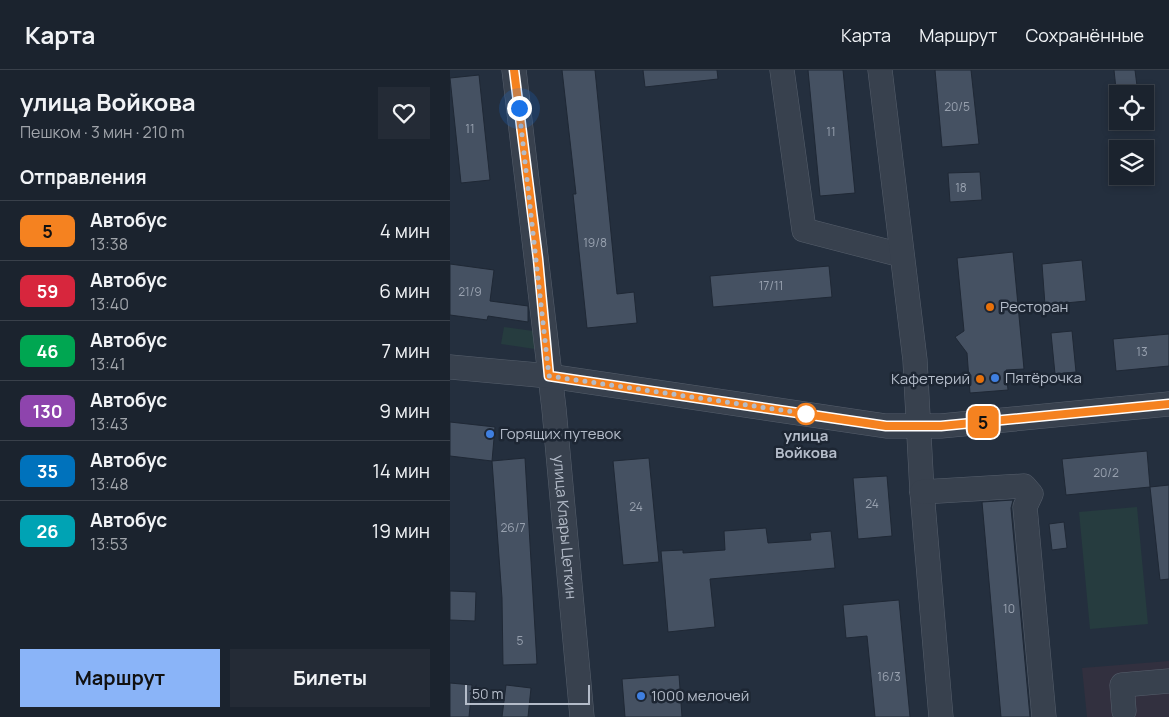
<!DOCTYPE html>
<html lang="ru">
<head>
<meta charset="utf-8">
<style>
	:root { --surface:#1b232e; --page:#242b36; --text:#f1f3f6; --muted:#a0a4aa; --line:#39404a; --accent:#8ab4f8 }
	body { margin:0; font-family:Manrope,sans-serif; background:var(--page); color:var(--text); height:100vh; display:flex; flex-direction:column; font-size:19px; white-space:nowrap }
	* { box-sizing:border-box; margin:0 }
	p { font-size:16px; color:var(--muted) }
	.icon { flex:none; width:28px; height:28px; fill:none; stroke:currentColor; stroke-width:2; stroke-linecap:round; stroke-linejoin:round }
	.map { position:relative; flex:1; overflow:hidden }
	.panel { display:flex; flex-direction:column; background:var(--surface); width:450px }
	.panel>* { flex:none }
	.badge { padding:0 10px; border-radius:8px; font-size:18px; line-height:32px }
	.controls { position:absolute; left:659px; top:15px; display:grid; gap:10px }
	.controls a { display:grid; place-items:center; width:45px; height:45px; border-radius:0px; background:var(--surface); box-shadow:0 2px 8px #0003,0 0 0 1px var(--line); font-size:25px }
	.scale { position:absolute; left:15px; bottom:12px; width:125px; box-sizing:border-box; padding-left:5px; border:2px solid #b4bcc9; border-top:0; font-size:14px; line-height:18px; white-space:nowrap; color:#b4bcc9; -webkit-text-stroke:4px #1d2633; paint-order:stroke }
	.you { position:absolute; width:25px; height:25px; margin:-12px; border:4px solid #fff; border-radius:50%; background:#1a73e8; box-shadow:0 0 0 8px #1a73e833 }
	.map>.badge { position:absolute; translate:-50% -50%; box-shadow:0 0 0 2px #fff }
	h2 { padding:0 20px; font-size:19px; line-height:45px }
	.round { display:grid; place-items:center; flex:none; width:52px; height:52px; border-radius:0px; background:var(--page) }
	.summary { display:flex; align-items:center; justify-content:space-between; height:85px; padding:0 20px }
	h1 { font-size:24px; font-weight:700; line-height:38px }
	.action { display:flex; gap:10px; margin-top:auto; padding:10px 20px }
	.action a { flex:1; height:58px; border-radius:0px; background:var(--accent); color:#111; font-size:20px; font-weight:700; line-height:58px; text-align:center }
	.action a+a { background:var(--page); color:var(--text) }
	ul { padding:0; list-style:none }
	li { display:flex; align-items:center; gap:15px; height:60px; padding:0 20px; border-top:1px solid var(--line) }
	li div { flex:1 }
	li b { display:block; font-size:19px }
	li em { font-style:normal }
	li .badge { min-width:55px; font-weight:700; text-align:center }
	header { display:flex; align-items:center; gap:30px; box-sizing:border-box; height:70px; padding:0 25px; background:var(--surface); border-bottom:1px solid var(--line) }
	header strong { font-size:24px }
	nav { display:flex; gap:28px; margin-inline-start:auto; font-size:18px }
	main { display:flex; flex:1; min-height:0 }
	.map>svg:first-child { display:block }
</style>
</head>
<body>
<header>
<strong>Карта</strong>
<nav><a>Карта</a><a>Маршрут</a><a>Сохранённые</a></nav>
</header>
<main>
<section class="panel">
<div class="summary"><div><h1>улица Войкова</h1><p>Пешком · 3 мин · 210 m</p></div><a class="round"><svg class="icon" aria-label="heart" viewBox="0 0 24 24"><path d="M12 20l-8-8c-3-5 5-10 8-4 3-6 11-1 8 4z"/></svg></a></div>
<h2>Отправления</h2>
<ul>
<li><span class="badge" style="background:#f58220;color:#111">5</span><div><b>Автобус</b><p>13:38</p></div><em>4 мин</em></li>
<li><span class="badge" style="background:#d7263d;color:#fff">59</span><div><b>Автобус</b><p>13:40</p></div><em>6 мин</em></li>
<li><span class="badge" style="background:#00a651;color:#fff">46</span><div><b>Автобус</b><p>13:41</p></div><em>7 мин</em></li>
<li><span class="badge" style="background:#8e44ad;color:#fff">130</span><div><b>Автобус</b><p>13:43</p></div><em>9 мин</em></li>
<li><span class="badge" style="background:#0072bc;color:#fff">35</span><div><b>Автобус</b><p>13:48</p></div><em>14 мин</em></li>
<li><span class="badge" style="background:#00a3b4;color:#fff">26</span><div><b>Автобус</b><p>13:53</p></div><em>19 мин</em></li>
</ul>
<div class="action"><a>Маршрут</a><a>Билеты</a></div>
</section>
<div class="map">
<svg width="719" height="647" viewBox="0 0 719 647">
	<rect width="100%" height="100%" fill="#242f3e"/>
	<polygon fill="#32303f" points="719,591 719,647 637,647 632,598"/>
	<g fill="#263c3f">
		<polygon points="54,257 83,261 85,279 51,274"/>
		<polygon points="687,437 698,554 640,559 629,442"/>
	</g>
	<g fill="#455162" stroke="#1f2835">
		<polygon points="112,0 145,0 167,224 184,222 187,253 137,258 123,124 126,124"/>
		<polygon points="193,0 267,0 268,9 195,17"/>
		<polygon points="358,0 393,0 405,123 370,126"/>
		<polygon points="485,0 521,0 529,74 492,77"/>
		<polygon points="664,0 685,0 687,16 666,19"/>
		<polygon points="29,5 40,110 11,113 0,8"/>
		<polygon points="530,102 532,130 500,132 498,103"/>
		<polygon points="563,182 574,299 556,300 558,320 520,323 517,283 505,267 514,261 507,188"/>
		<polygon points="632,190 636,231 595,235 592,194"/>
		<polygon points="0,194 44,200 40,231 78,236 78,252 38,246 37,250 0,245"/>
		<polygon points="379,196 382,227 263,237 260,206"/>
		<polygon points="622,261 626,302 605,304 601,263"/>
		<polygon points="719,264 719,296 666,301 663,269"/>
		<polygon points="0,352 45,357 42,391 0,386"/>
		<polygon points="697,381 700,417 616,425 612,389"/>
		<polygon points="75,388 87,594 53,595 52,528 42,391"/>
		<polygon points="199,388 209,492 173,495 163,391"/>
		<polygon points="437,406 442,466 408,469 403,408"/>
		<polygon points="719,415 719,509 710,510 700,417"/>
		<polygon points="563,430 561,438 580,647 551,647 532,432"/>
		<polygon points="614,452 617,478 602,480 599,454"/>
		<polygon points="316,458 318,473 361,470 360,463 381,461 385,498 260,509 265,557 218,562 211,481 233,480 233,483 275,480 274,461"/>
		<polygon points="0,521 26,522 25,551 0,550"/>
		<polygon points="449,530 460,647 425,647 417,566 396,568 393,535"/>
		<polygon points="229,605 232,647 175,647 172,609"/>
		<polygon points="0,613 22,615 19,647 0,647"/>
		<polygon points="56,615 81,618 78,647 52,647"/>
	</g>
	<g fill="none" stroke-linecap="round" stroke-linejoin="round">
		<defs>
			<g id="minor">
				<path id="s1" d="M64,0l40,339 28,308"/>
				<polyline points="332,0 354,160 451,185"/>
				<polyline points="430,0 465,290 472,422 491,647"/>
				<polyline points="0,297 99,306 436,356 491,356 719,334"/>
				<polyline points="472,422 574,416 581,424 575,437 594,647"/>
				<polyline points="674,641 672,615 719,611"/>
			</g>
		</defs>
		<use href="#minor" stroke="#565f6c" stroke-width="25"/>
		<use href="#minor" stroke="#38414e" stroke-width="24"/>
	</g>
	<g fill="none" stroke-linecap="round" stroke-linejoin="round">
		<defs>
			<polyline id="line" points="64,0 88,189 99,306 436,356 491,356 719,334"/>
		</defs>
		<use href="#line" stroke="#fff" stroke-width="11"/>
		<use href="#line" stroke="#f58220" stroke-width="8"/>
		<polyline stroke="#b4bcc9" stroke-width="5" stroke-dasharray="0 9" points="69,38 99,306 358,344 356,344"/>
	</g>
	<g fill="#e8710a" stroke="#1d2633" stroke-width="2">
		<circle cx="540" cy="237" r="5"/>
		<circle cx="530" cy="309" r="5"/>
	</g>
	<g fill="#3f7fe0" stroke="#1d2633" stroke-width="2">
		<circle cx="545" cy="308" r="5"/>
		<circle cx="40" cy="364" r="5"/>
		<circle cx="191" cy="626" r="5"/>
	</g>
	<circle fill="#fff" stroke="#f58220" stroke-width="2.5" cx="356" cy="344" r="10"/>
	<g text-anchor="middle" stroke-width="5" stroke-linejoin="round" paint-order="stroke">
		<g font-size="12" fill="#98a1af">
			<text x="507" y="41">20/5</text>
			<text x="20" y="63">11</text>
			<text x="381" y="66">11</text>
			<text x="511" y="122">18</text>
			<text x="145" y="177">19/8</text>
			<text x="321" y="220">17/11</text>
			<text x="20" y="226">21/9</text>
			<text x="692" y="286">13</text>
			<text x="656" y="407">20/2</text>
			<text x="422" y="438">24</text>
			<text x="186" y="441">24</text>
			<text x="63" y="462">26/7</text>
			<text x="559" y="543">10</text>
			<text x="70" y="575">5</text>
			<text x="439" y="611">16/3</text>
		</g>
		<g font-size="15" fill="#b4bcc9" stroke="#1d2633" text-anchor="start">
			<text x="550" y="242">Ресторан</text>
			<text x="555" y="313">Пятёрочка</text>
			<text x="520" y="314" text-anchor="end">Кафетерий</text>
			<text x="50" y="369">Горящих путевок</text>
			<text x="201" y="631">1000 мелочей</text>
		</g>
		<g font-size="15" font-weight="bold" fill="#b4bcc9" stroke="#1d2633">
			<text x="356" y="371">улица<tspan x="356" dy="17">Войкова</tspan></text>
		</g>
		<g font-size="15" fill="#b4bcc9" stroke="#1d2633">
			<text dy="5" stroke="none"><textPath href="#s1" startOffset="460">улица Клары Цеткин</textPath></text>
		</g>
	</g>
</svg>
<div class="controls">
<a><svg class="icon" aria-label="locate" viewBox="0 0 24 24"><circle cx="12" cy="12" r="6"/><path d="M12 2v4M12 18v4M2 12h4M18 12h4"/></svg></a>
<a><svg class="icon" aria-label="layers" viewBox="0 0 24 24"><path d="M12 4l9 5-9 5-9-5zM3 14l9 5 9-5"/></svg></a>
</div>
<div class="scale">50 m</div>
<div class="you" style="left:69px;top:38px"></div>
<b class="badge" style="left:533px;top:352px;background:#f58220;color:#111">5</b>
</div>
</main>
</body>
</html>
